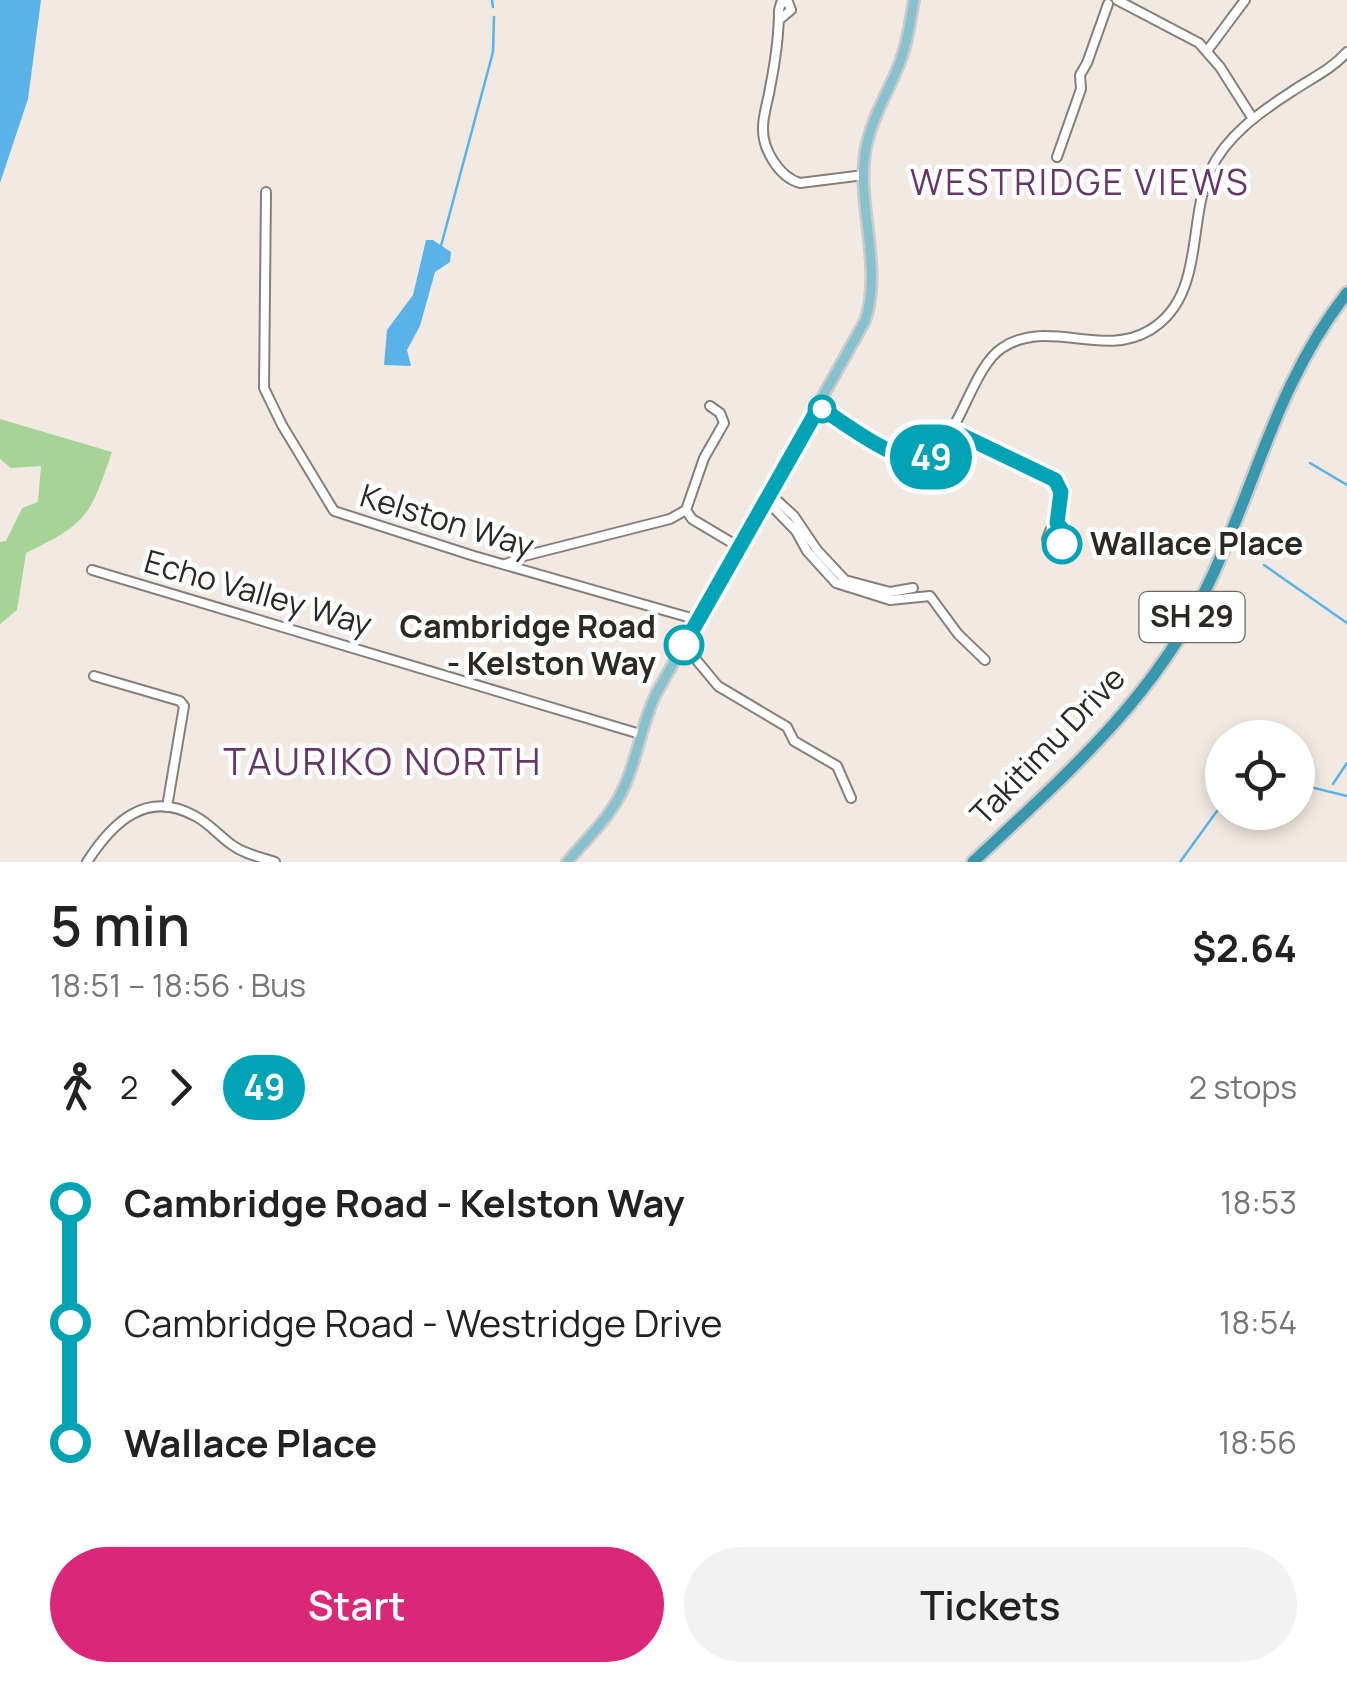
<!DOCTYPE html>
<html lang="en">
<head>
<meta charset="utf-8">
<style>
	:root { --surface:#fff; --page:#f2f2f2; --text:#222; --muted:#767676; --accent:#db2777 }
	body { margin:0; font-family:Manrope,sans-serif; background:var(--page); color:var(--text); height:100vh; display:flex; flex-direction:column; font-size:38px; white-space:nowrap }
	* { box-sizing:border-box; margin:0 }
	p { font-size:32px; color:var(--muted) }
	.icon { flex:none; width:55px; height:55px; fill:none; stroke:currentColor; stroke-width:2; stroke-linecap:round; stroke-linejoin:round }
	.map { position:relative; height:862px; overflow:hidden }
	.panel { display:flex; flex-direction:column; background:var(--surface); flex:1 }
	.panel>* { flex:none }
	.badge { padding:0 20px; border-radius:32px; font-size:35px; line-height:65px }
	.buttons { position:absolute; left:1205px; top:720px; display:grid; gap:20px }
	.buttons a { display:grid; place-items:center; width:110px; height:110px; border-radius:50%; background:var(--surface); box-shadow:0 5px 15px #0003; font-size:50px }
	.map>.badge { position:absolute; translate:-50% -50%; box-shadow:0 0 0 5px #fff }
	.legs { display:flex; align-items:center; gap:15px; height:110px; padding:0 50px; font-size:32px }
	.legs p { margin-inline-start:auto }
	.headline { display:flex; align-items:center; justify-content:space-between; height:170px; padding:0 50px }
	h1 { font-size:55px; font-weight:600; line-height:75px }
	.action { display:flex; gap:20px; margin-top:auto; padding:20px 50px }
	.action a { flex:1; height:115px; border-radius:60px; background:var(--accent); color:#fff; font-size:40px; font-weight:600; line-height:115px; text-align:center }
	.action a+a { background:var(--page); color:var(--text) }
	ul { padding:0 50px; list-style:none }
	li { display:flex; align-items:center; gap:35px; height:120px; font-size:38px }
	li i { display:grid; place-items:center; width:15px; height:100%; margin:0 12px; background:currentColor }
	li i::after { content:''; width:25px; height:25px; margin:-12px; border:8px solid; border-radius:50%; background:var(--surface) }
	li p { margin-inline-start:auto }
	li:first-child i { background:linear-gradient(#0000 50%,currentColor 0) }
	li:last-child i { background:linear-gradient(currentColor 50%,#0000 0) }
	.map>svg:first-child { display:block }
</style>
</head>
<body>
<div class="map">
<svg width="1347" height="862" viewBox="0 0 1347 862">
	<rect width="100%" height="100%" fill="#f2eae2"/>
	<path fill="#a6d496" d="M0,419l112,33c-22,64 -24,71 -86,101l-9,57 -17,14v-82l6,-1 16,-33 16,-6 3,-36 -30,2 -11,-9z"/>
	<g fill="#5ab3e8">
		<polygon points="0,0 41,0 28,99 0,183"/>
		<polygon points="426,240 433,240 451,252 450,262 435,272 420,326 407,350 411,366 384,365 387,330 413,295"/>
	</g>
	<g fill="none" stroke-linecap="round" stroke-linejoin="round">
		<g stroke="#5ab3e8" stroke-width="2.5">
			<polyline points="492,0 493,7"/>
			<polyline points="441,246 493,52 494,17"/>
			<polyline points="1310,463 1347,485"/>
			<polyline points="1264,565 1347,623"/>
			<polyline points="1298,784 1347,796"/>
			<polyline points="1333,784 1347,763"/>
			<polyline points="1180,862 1217,811 1222,808"/>
		</g>
		<defs>
			<g id="minor">
				<polyline points="1117,0 1199,43 1220,67 1253,119"/>
				<path d="M779,20l12,-10 -3,-8 -7,1 -2,7c0,26 -4,53 -9,78 -2,13 -7,27 -7,39 -1,22 16,50 37,56l64,-8"/>
				<polyline points="1207,51 1245,0"/>
				<polyline points="1057,157 1081,89 1080,75 1087,63 1108,4"/>
				<polyline points="266,192 264,388 282,425 334,511 474,556 698,620"/>
				<polyline points="710,406 720,413 724,423 704,458 686,510 692,519 739,547"/>
				<path d="M819,407c28,17 54,40 85,51 50,18 61,-86 98,-110 46,-31 100,11 148,-18 55,-33 37,-107 60,-159 16,-35 50,-59 81,-79 19,-13 40,-22 56,-40"/>
				<polyline points="816,413 852,431"/>
				<path d="M951,430l104,50c14,24 -1,38 -8,59l5,10 10,-5 -1,-15 -4,-6"/>
				<polyline points="769,493 794,516 817,550 845,580 890,592 913,588"/>
				<polyline points="766,500 796,531 807,551 836,583 890,600 930,596 958,634 985,660"/>
				<polyline points="506,564 524,556 670,519 686,510"/>
				<polyline points="92,570 640,734"/>
				<polyline points="684,645 718,686 787,727 794,741 837,766 851,798"/>
				<polyline points="94,676 180,701 184,706 167,807"/>
				<path d="M87,862c25,-39 59,-73 108,-46 14,7 24,20 37,29 12,9 28,12 43,17"/>
			</g>
			<path id="major" d="M567,862c21,-25 45,-46 58,-77 13,-30 17,-62 31,-91l209,-373c18,-54 -8,-113 0,-168 5,-32 21,-56 33,-86 9,-21 12,-44 16,-67"/>
			<path id="highway" d="M973,862c87,-82 178,-160 231,-269 52,-104 69,-205 143,-300"/>
		</defs>
		<use href="#minor" stroke="#878078" stroke-width="12"/>
		<use href="#major" stroke="#cccbcb" stroke-width="14"/>
		<use href="#highway" stroke="#cccbcb" stroke-width="16"/>
		<use href="#minor" stroke="#fff" stroke-width="8"/>
		<use href="#major" stroke="#88c1ce" stroke-width="9"/>
		<use href="#highway" stroke="#3997ad" stroke-width="11"/>
	</g>
	<g fill="none" stroke-linecap="round" stroke-linejoin="round">
		<defs>
			<path id="line-1" d="M684,645l135,-238c25,15 85,65 114,49 9,-5 13,-16 18,-26l104,50 6,12 -4,31 5,6v15"/>
		</defs>
		<use href="#line-1" stroke="#fff" stroke-width="22"/>
		<use href="#line-1" stroke="#00a3b4" stroke-width="15"/>
	</g>
	<g fill="#fff" stroke="#00a3b4" stroke-width="5">
		<circle cx="822" cy="409" r="12"/>
		<circle cx="1062" cy="544" r="18"/>
		<circle cx="684" cy="645" r="18"/>
	</g>
	<g text-anchor="middle" stroke-width="9" stroke-linejoin="round" paint-order="stroke">
		<rect fill="#fff" stroke="#6b6866" stroke-width="2.5" x="1139.5" y="592" width="105" height="50" rx="8"/>
		<g font-size="30" font-weight="bold" fill="#2b2825">
			<text x="1192" y="627">SH 29</text>
		</g>
		<g font-size="32" fill="#2b2825" stroke="#fff">
			<text transform="translate(447 521) rotate(17)" y="11">Kelston Way</text>
			<text transform="translate(258 593) rotate(16)" y="11">Echo Valley Way</text>
			<text transform="translate(1048 746) rotate(-46)" y="11">Takitimu Drive</text>
		</g>
		<g font-size="32" font-weight="bold" fill="#2b2825" stroke="#fff" text-anchor="start">
			<text x="1090" y="555">Wallace Place</text>
			<text x="656" y="638" text-anchor="end">Cambridge Road<tspan x="656" dy="37">- Kelston Way</tspan></text>
		</g>
		<g font-size="35" letter-spacing="2.5" fill="#673668" stroke="#fff">
			<text x="1080" y="195">WESTRIDGE VIEWS</text>
		</g>
		<g font-size="38" letter-spacing="2.5" fill="#673668" stroke="#fff">
			<text x="383" y="775">TAURIKO NORTH</text>
		</g>
	</g>
</svg>
<div class="buttons">
<a><svg class="icon" aria-label="locate" viewBox="0 0 24 24"><circle cx="12" cy="12" r="6"/><path d="M12 2v4M12 18v4M2 12h4M18 12h4"/></svg></a>
</div>
<b class="badge" style="left:931px;top:457px;background:#00a3b4;color:#fff">49</b>
</div>
<section class="panel">
<div class="headline"><div><h1>5 min</h1><p>18:51 – 18:56 · Bus</p></div><b>$2.64</b></div>
<div class="legs"><svg class="icon" aria-label="walk" viewBox="0 0 24 24"><circle cx="13" cy="4" r="2"/><path d="M13 8l-2 6 4 7M11 14l-3 7M7 12l3-4h3l4 4"/></svg>2<svg class="icon" aria-label="forward" viewBox="0 0 24 24"><path d="M9 5l7 7-7 7"/></svg><b class="badge" style="background:#00a3b4;color:#fff">49</b><p>2 stops</p></div>
<ul>
<li><i style="color:#00a3b4"></i><b>Cambridge Road - Kelston Way</b><p>18:53</p></li>
<li><i style="color:#00a3b4"></i><span>Cambridge Road - Westridge Drive</span><p>18:54</p></li>
<li><i style="color:#00a3b4"></i><b>Wallace Place</b><p>18:56</p></li>
</ul>
<div class="action"><a>Start</a><a>Tickets</a></div>
</section>
</body>
</html>
